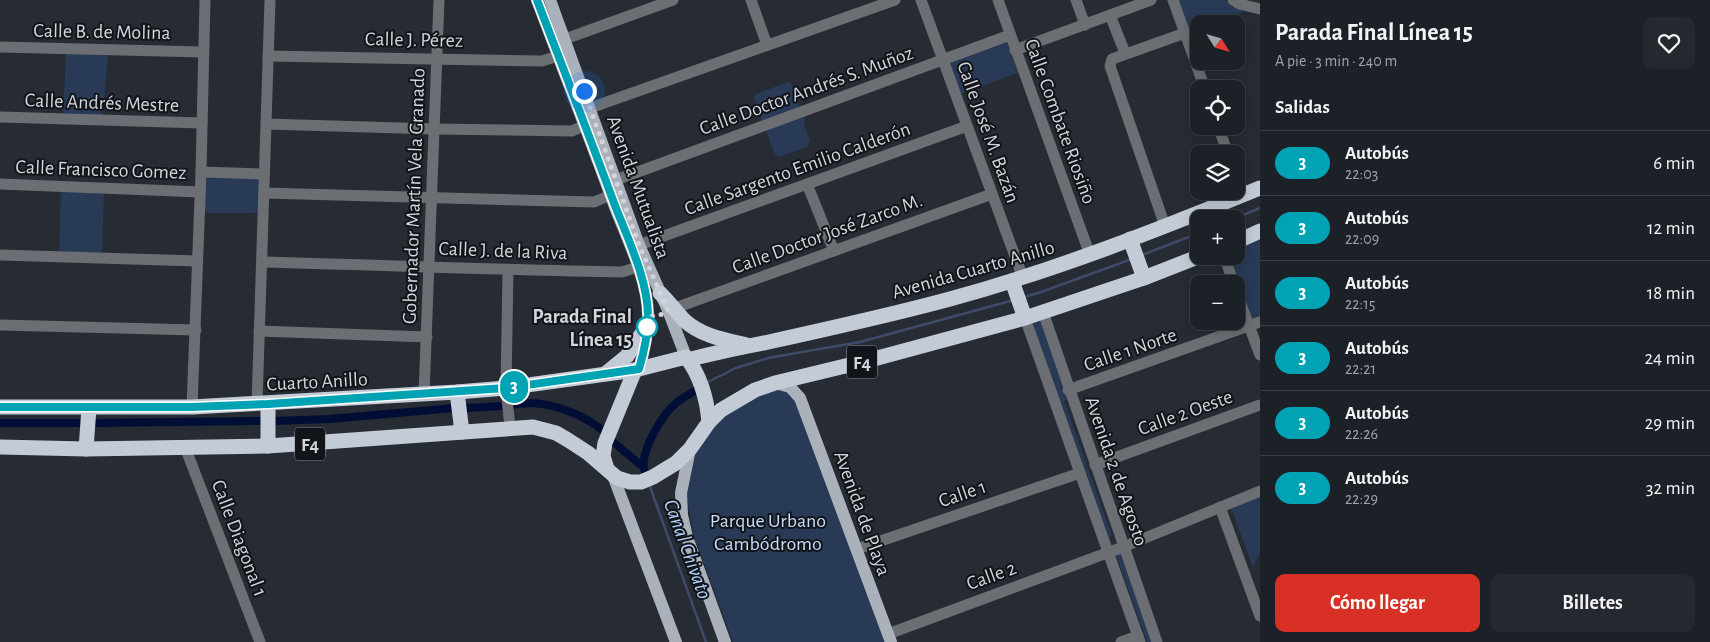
<!DOCTYPE html>
<html lang="es">
<head>
<meta charset="utf-8">
<style>
	:root { --surface:#1c2027; --page:#25282f; --text:#f1f3f6; --muted:#a0a3a7; --line:#3a3e44; --accent:#d93025 }
	body { margin:0; font-family:"Alegreya Sans",sans-serif; background:var(--page); color:var(--text); height:100vh; display:flex; flex-direction:column; font-size:19px; white-space:nowrap }
	* { box-sizing:border-box; margin:0 }
	p { font-size:16px; color:var(--muted) }
	.icon { flex:none; width:28px; height:28px; fill:none; stroke:currentColor; stroke-width:2; stroke-linecap:round; stroke-linejoin:round }
	.map { position:relative; flex:1; overflow:hidden }
	.details { display:flex; flex-direction:column; background:var(--surface); width:450px }
	.details>* { flex:none }
	.badge { padding:0 10px; border-radius:16px; font-size:18px; line-height:32px }
	.needle { width:32px; rotate:127deg }
	.controls { position:absolute; left:1190px; top:15px; display:grid; gap:10px }
	.controls a { display:grid; place-items:center; width:55px; height:55px; border-radius:10px; background:var(--surface); box-shadow:0 2px 12px #0003,0 0 0 1px var(--line); font-size:25px }
	.you { position:absolute; width:25px; height:25px; margin:-12px; border:4px solid #fff; border-radius:50%; background:#1a73e8; box-shadow:0 0 0 8px #1a73e833 }
	.map>.badge { position:absolute; translate:-50% -50%; box-shadow:0 0 0 2px #fff }
	h2 { padding:0 15px; font-size:19px; line-height:45px }
	.round { display:grid; place-items:center; flex:none; width:52px; height:52px; border-radius:10px; background:var(--page) }
	.head { display:flex; align-items:center; justify-content:space-between; height:85px; padding:0 15px }
	h1 { font-size:24px; font-weight:700; line-height:38px }
	.action { display:flex; gap:10px; margin-top:auto; padding:10px 15px }
	.action a { flex:1; height:58px; border-radius:10px; background:var(--accent); color:#fff; font-size:20px; font-weight:700; line-height:58px; text-align:center }
	.action a+a { background:var(--page); color:var(--text) }
	ul { padding:0; list-style:none }
	li { display:flex; align-items:center; gap:15px; height:65px; padding:0 15px; border-top:1px solid var(--line) }
	li div { flex:1 }
	li b { display:block; font-size:19px }
	li em { font-style:normal }
	li .badge { min-width:55px; font-weight:700; text-align:center }
	main { display:flex; flex:1; min-height:0 }
	.map>svg:first-child { display:block }
</style>
</head>
<body>
<main>
<div class="map">
<svg width="1260" height="642" viewBox="0 0 1260 642">
	<rect width="100%" height="100%" fill="#262b34"/>
	<g fill="#283a56">
		<polygon points="1174,0 1225,0 1234,8 1245,11 1215,24 1199,24 1199,31 1187,35"/>
		<polygon points="1006,39 1018,73 959,94 947,60"/>
		<polygon points="66,53 108,55 103,116 63,115"/>
		<polygon points="790,81 800,108 762,122 754,97 756,94"/>
		<polygon points="806,112 804,124 810,141 807,147 779,157 775,155 765,128"/>
		<polygon points="207,178 259,179 260,210 255,213 208,213 205,210 205,182"/>
		<polygon points="61,191 104,193 102,255 59,253"/>
		<polygon points="1260,236 1260,318 1251,322 1226,256 1236,256 1236,246"/>
		<polygon points="1040,319 1064,387 1060,389 1064,389 1068,399 1064,401 1112,536 1109,537 1061,402 1059,403 1055,393 1057,390 1054,391 1029,322"/>
		<polygon points="772,388 790,393 795,400 885,642 733,642 694,536 686,493 690,472 697,450 712,429 725,414"/>
		<polygon points="1260,495 1260,552 1253,568 1232,510 1234,506"/>
		<polygon points="1120,553 1152,642 1147,642 1116,555"/>
	</g>
	<g fill="none" stroke-linecap="round" stroke-linejoin="round">
		<g stroke="#3f4a68" stroke-width="2.5">
			<polyline points="1234,219 1260,208"/>
			<polyline points="1142,255 1199,233"/>
			<polyline points="1024,297 1041,292 1132,259"/>
			<polyline points="708,382 736,368 768,358 860,342 1014,300"/>
			<polyline points="642,466 645,474"/>
			<polyline points="649,484 706,642"/>
		</g>
		<g stroke="#000e36" stroke-width="8">
			<path d="M511,405c7,-1 14,-2 20,-2 24,1 53,12 71,27"/>
			<polyline points="466,408 502,406"/>
			<polyline points="273,421 330,419 454,408"/>
			<polyline points="0,423 81,423"/>
			<polyline points="94,423 262,421"/>
			<polyline points="612,441 642,466"/>
			<path d="M645,472c-7,-18 17,-57 31,-69 6,-5 14,-9 20,-13"/>
		</g>
		<g stroke="#6b6e72" stroke-width="11">
			<polyline points="751,0 767,45"/>
			<polyline points="921,0 1023,278"/>
			<polyline points="998,0 1090,255"/>
			<polyline points="1076,0 1085,25"/>
			<polyline points="1173,0 1205,89"/>
			<polyline points="1233,0 1239,4 1260,9"/>
			<polyline points="1110,15 1125,53"/>
			<polyline points="565,39 673,0"/>
			<polyline points="0,47 203,52"/>
			<polyline points="1015,50 1151,0"/>
			<polyline points="268,56 542,61 558,56"/>
			<polyline points="590,108 895,0"/>
			<polyline points="0,117 202,123"/>
			<polyline points="266,124 434,129 572,131 585,125"/>
			<polyline points="1218,126 1228,154"/>
			<polyline points="201,172 264,174"/>
			<polyline points="1236,176 1243,195"/>
			<polyline points="616,180 1010,35"/>
			<polyline points="0,184 200,192"/>
			<polyline points="807,184 834,251"/>
			<polyline points="264,193 594,202 611,195"/>
			<polyline points="1165,226 1110,66 1112,59 1185,33"/>
			<polyline points="639,245 967,126"/>
			<polyline points="0,255 197,261"/>
			<polyline points="1224,256 1234,284"/>
			<path d="M262,262c120,3 240,8 360,10l16,-5"/>
			<polyline points="508,270 506,388 510,428"/>
			<polyline points="1236,291 1260,355"/>
			<polyline points="675,308 992,194"/>
			<polyline points="1043,312 1157,642"/>
			<polyline points="1025,318 1140,642"/>
			<polyline points="0,325 196,330"/>
			<polyline points="259,331 427,337"/>
			<polyline points="1068,390 1260,322"/>
			<polyline points="424,394 439,0"/>
			<polyline points="257,404 270,0"/>
			<polyline points="192,407 201,172 205,0"/>
			<polyline points="185,447 260,642"/>
			<polyline points="1095,465 1260,405"/>
			<polyline points="1220,507 1260,616"/>
			<polyline points="857,549 1080,473"/>
			<polyline points="888,634 1123,547 1260,491"/>
			<polyline points="1121,642 1138,636"/>
		</g>
		<g stroke="#aab1ba" stroke-width="12">
			<path d="M537,0c26,69 53,138 78,207 13,33 33,74 33,109 0,18 -4,36 -9,53"/>
			<polyline points="550,0 639,245 668,310 686,357"/>
			<polyline points="775,383 790,387 800,398 891,642"/>
			<polyline points="690,449 681,493 682,515 687,537 725,642"/>
			<polyline points="612,473 676,642"/>
		</g>
		<g stroke="#c3cbd6" stroke-width="15">
			<polyline points="1130,239 1144,278"/>
			<polyline points="1236,242 1260,231"/>
			<polyline points="1012,281 1025,318"/>
			<path d="M660,293c8,8 16,18 24,27 17,16 41,20 63,25"/>
			<path d="M688,360c28,-8 57,-13 85,-19 59,-13 118,-26 177,-42 106,-29 208,-69 310,-111"/>
			<polyline points="605,374 627,356 647,326"/>
			<polyline points="457,392 462,432"/>
			<polyline points="268,404 268,446"/>
			<path d="M0,407h192l265,-15 49,-4 129,-18 51,-13c14,18 21,43 23,65"/>
			<polyline points="0,447 86,449 268,446 533,427 556,433 568,440 588,453 617,478 630,482 641,482 653,477 676,463 690,449 709,422 721,410 755,390 775,383 870,360 1025,318 1144,278 1200,256"/>
			<polyline points="86,449 89,408"/>
			<polyline points="607,469 603,456 605,443 635,370"/>
		</g>
	</g>
	<g fill="none" stroke-linecap="round" stroke-linejoin="round">
		<defs>
			<path id="line" d="M0,407h192l76,-3 238,-16 133,-19c5,-17 9,-35 9,-53 0,-36 -21,-79 -34,-113 -25,-68 -51,-135 -77,-203"/>
		</defs>
		<use href="#line" stroke="#fff" stroke-width="11"/>
		<use href="#line" stroke="#00a3b4" stroke-width="8"/>
		<polyline stroke="#d2d5db" stroke-width="5" stroke-dasharray="0 9" points="584,91 639,245 668,310 659,316 648,316 647,327"/>
	</g>
	<circle fill="#fff" stroke="#00a3b4" stroke-width="2.5" cx="647" cy="327" r="10"/>
	<g text-anchor="middle" stroke-width="4" stroke-linejoin="round" paint-order="stroke">
		<g fill="#111418" stroke="#989ba0" stroke-width="1">
			<rect x="847" y="345.5" width="30" height="33" rx="4"/>
			<rect x="295" y="427.5" width="30" height="33" rx="4"/>
		</g>
		<g font-size="19" font-weight="bold" fill="#d2d5db">
			<text x="862" y="369">F4</text>
			<text x="310" y="451">F4</text>
		</g>
		<g font-size="20" fill="#d2d5db" stroke="#111418">
			<text transform="translate(102 31) rotate(1)" y="7">Calle B. de Molina</text>
			<text transform="translate(414 39) rotate(1)" y="7">Calle J. Pérez</text>
			<text transform="translate(806 90) rotate(-20)" y="7">Calle Doctor Andrés S. Muñoz</text>
			<text transform="translate(102 102) rotate(2)" y="7">Calle Andrés Mestre</text>
			<text transform="translate(1061 121) rotate(70)" y="7">Calle Combate Riosiño</text>
			<text transform="translate(989 132) rotate(70)" y="7">Calle José M. Bazán</text>
			<text transform="translate(797 168) rotate(-20)" y="7">Calle Sargento Emilio Calderón</text>
			<text transform="translate(101 169) rotate(2)" y="7">Calle Francisco Gomez</text>
			<text transform="translate(639 187) rotate(70)" y="7">Avenida Mutualista</text>
			<text transform="translate(413 196) rotate(-88)" y="7">Gobernador Martín Vela Granado</text>
			<text transform="translate(827 233) rotate(-20)" y="7">Calle Doctor José Zarco M.</text>
			<text transform="translate(503 250) rotate(2)" y="7">Calle J. de la Riva</text>
			<text transform="translate(973 269) rotate(-16)" y="7">Avenida Cuarto Anillo</text>
			<text transform="translate(1130 349) rotate(-19)" y="7">Calle 1 Norte</text>
			<text transform="translate(317 381) rotate(-3)" y="7">Cuarto Anillo</text>
			<text transform="translate(1185 412) rotate(-20)" y="7">Calle 2 Oeste</text>
			<text transform="translate(1117 471) rotate(71)" y="7">Avenida 2 de Agosto</text>
			<text transform="translate(962 493) rotate(-19)" y="7">Calle 1</text>
			<text transform="translate(863 513) rotate(70)" y="7">Avenida de Playa</text>
			<text transform="translate(240 538) rotate(69)" y="7">Calle Diagonal 1</text>
			<text transform="translate(991 575) rotate(-20)" y="7">Calle 2</text>
		</g>
		<g font-size="20" font-weight="bold" fill="#d2d5db" stroke="#111418" text-anchor="end">
			<text x="632" y="323">Parada Final<tspan x="632" dy="23">Línea 15</tspan></text>
		</g>
		<g font-size="20" fill="#c9ddfa" stroke="#111418">
			<text x="768" y="527">Parque Urbano<tspan x="768" dy="23">Cambódromo</tspan></text>
		</g>
		<g font-size="21" font-style="italic" fill="#b4d1fc" stroke="#111418">
			<text transform="translate(688 549) rotate(70)" y="7">Canal Chivato</text>
		</g>
	</g>
</svg>
<div class="controls">
<a><svg class="needle" viewBox="-14 -14 28 28"><path d="M0-13l5 13h-10z" fill="#e53935"/><path d="M0 13l5-13h-10z" fill="#a0a3a7"/></svg></a>
<a><svg class="icon" aria-label="locate" viewBox="0 0 24 24"><circle cx="12" cy="12" r="6"/><path d="M12 2v4M12 18v4M2 12h4M18 12h4"/></svg></a>
<a><svg class="icon" aria-label="layers" viewBox="0 0 24 24"><path d="M12 4l9 5-9 5-9-5zM3 14l9 5 9-5"/></svg></a>
<a>+</a>
<a>−</a>
</div>
<div class="you" style="left:584px;top:91px"></div>
<b class="badge" style="left:514px;top:387px;background:#00a3b4;color:#fff">3</b>
</div>
<section class="details">
<div class="head"><div><h1>Parada Final Línea 15</h1><p>A pie · 3 min · 240 m</p></div><a class="round"><svg class="icon" aria-label="heart" viewBox="0 0 24 24"><path d="M12 20l-8-8c-3-5 5-10 8-4 3-6 11-1 8 4z"/></svg></a></div>
<h2>Salidas</h2>
<ul>
<li><span class="badge" style="background:#00a3b4;color:#fff">3</span><div><b>Autobús</b><p>22:03</p></div><em>6 min</em></li>
<li><span class="badge" style="background:#00a3b4;color:#fff">3</span><div><b>Autobús</b><p>22:09</p></div><em>12 min</em></li>
<li><span class="badge" style="background:#00a3b4;color:#fff">3</span><div><b>Autobús</b><p>22:15</p></div><em>18 min</em></li>
<li><span class="badge" style="background:#00a3b4;color:#fff">3</span><div><b>Autobús</b><p>22:21</p></div><em>24 min</em></li>
<li><span class="badge" style="background:#00a3b4;color:#fff">3</span><div><b>Autobús</b><p>22:26</p></div><em>29 min</em></li>
<li><span class="badge" style="background:#00a3b4;color:#fff">3</span><div><b>Autobús</b><p>22:29</p></div><em>32 min</em></li>
</ul>
<div class="action"><a>Cómo llegar</a><a>Billetes</a></div>
</section>
</main>
</body>
</html>
